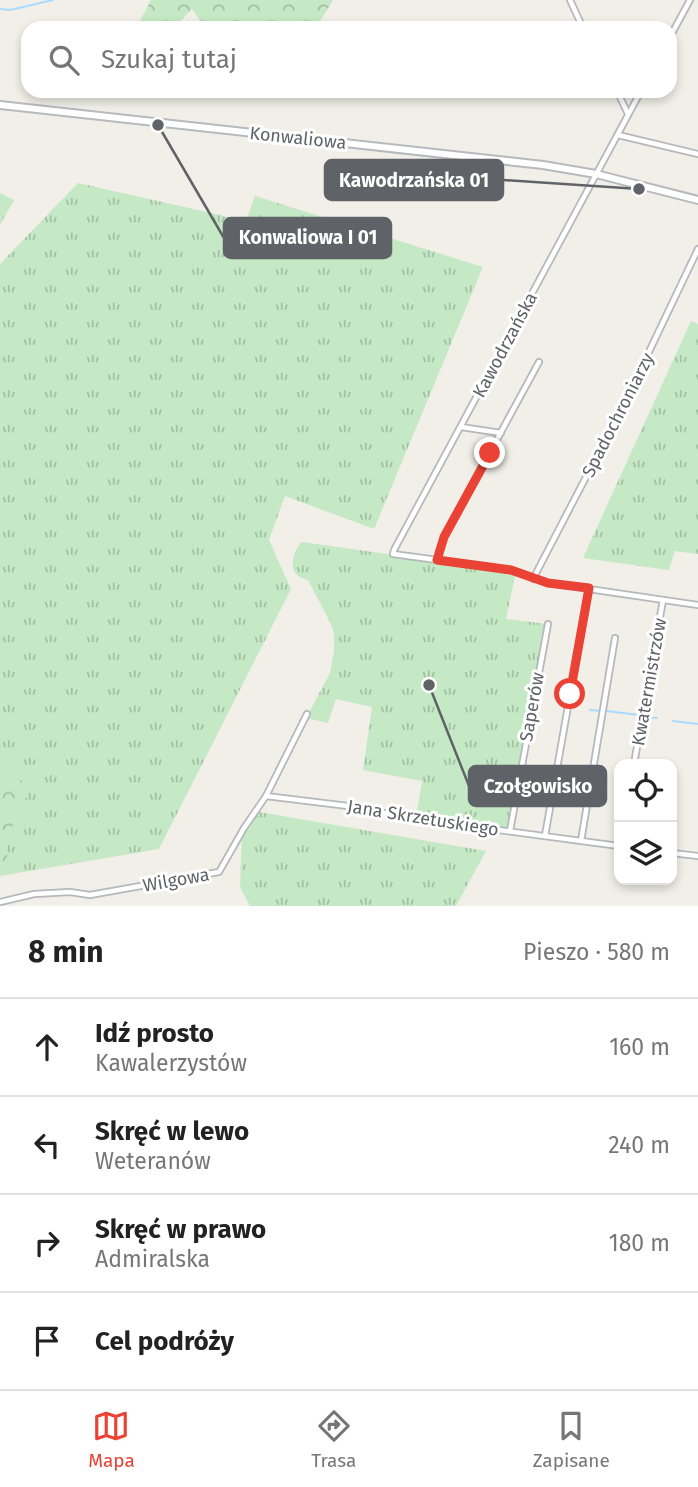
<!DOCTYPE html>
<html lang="pl">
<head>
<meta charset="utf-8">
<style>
  body { margin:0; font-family:"Fira Sans",sans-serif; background:#f6f6f6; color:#222 }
  .controls { position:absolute; right:21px; bottom:21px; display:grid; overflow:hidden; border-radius:14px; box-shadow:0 4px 10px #0003 }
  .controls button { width:63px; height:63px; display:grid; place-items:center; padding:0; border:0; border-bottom:2px solid #e0e0e0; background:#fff; color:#222; font:35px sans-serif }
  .stop { position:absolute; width:21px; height:21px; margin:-16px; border:5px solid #ea4335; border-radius:50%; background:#fff }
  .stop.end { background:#ea4335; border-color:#fff; box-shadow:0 2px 7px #0008 }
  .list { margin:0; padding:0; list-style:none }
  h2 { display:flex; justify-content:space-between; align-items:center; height:91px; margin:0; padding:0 28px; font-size:30px }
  h2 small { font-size:23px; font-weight:400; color:#767676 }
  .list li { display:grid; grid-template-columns:46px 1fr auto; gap:21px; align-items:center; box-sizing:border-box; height:98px; padding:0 28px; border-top:2px solid #e0e0e0 }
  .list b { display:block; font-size:26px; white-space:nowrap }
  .list p { margin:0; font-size:23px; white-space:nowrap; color:#767676 }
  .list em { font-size:23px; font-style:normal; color:#767676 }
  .icon { flex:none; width:38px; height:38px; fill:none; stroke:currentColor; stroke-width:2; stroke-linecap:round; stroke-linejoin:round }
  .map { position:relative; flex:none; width:698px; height:906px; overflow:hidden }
  .search { position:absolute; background:#fff; box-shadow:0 4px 10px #0003; left:21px; right:21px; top:21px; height:77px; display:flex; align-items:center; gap:18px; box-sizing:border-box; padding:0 24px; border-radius:21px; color:#767676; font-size:26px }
  .sheet { height:483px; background:#fff }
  nav { display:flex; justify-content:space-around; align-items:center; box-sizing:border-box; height:98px; border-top:2px solid #e0e0e0; background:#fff; font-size:19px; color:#767676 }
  nav a { display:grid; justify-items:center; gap:4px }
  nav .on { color:#ea4335 }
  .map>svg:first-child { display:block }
  .grass { fill:url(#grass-tufts) }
  .forest { fill:url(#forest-crowns) }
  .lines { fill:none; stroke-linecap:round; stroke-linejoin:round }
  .stream { stroke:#aadaff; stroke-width:2 }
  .street-casing { stroke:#b5b8bc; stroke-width:8 }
  .secondary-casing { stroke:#b6babf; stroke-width:10 }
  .street { stroke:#fff; stroke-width:4.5 }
  .secondary { stroke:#fff; stroke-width:6 }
  .route { stroke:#ea4335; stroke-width:9 }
  .labels { text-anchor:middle; stroke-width:6; stroke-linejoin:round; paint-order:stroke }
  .street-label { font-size:18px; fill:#5f6368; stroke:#fff }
  .leader { fill:none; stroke:#5f6368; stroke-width:2.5 }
  .callout-dot { fill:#5f6368; stroke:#fff; stroke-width:2.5 }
  .callout { fill:#5f6368; stroke:#5f6368; stroke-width:2.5 }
  .callout-label { font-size:19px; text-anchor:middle; font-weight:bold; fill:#fff }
</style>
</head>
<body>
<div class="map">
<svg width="698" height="906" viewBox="0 0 698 906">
  <defs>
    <pattern id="grass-tufts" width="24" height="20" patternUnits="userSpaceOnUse" patternTransform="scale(1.75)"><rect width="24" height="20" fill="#c5e8c5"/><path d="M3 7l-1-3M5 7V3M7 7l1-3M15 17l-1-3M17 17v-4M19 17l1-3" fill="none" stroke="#a3c0a4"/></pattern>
    <pattern id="forest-crowns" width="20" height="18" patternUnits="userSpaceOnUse" patternTransform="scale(1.75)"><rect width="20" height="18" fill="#c5e8c5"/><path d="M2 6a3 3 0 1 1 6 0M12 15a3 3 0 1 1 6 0" fill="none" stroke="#a3c0a4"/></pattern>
  </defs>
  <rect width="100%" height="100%" fill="#f1efe8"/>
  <!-- grass -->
  <g class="grass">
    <path d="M78,183L246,221L255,196L483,267L374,529L285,496L269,540L291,589L159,849L0,876V264Z"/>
    <path d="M0,193L14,200L0,225Z"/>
    <path d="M691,321L698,324V554L675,551L669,570L583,558Z"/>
    <path d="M302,542L516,572L506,619L548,624L510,831L416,819L422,781L363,770L372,707L336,699L328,723L306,718L330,673L334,651V634L331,624L308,580C307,580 298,576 297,575C288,568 295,547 302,542Z"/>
    <path d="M256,811L259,812L486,851L456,906H250L240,887L242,834Z"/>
  </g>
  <!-- forest -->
  <g class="forest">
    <path d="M151,0H333L316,28H205L192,9L174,28H136Z"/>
    <path d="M1,767L31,787L7,838L8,855L0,870Z"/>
  </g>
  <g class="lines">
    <!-- stream -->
    <g class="stream">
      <path d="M0,9L10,10L53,0"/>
      <path d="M590,710L600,711"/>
      <path d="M607,711L639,715"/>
      <path d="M646,717L657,718"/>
      <path d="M673,721L698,724"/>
    </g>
    <!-- street casing -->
    <g class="street-casing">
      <g id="street">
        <path d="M570,0L583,28"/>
        <path d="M670,37L690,0"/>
        <path d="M617,91L628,114"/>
        <path d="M641,91L394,550L393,554L511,570L548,583L698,605"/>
        <path d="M618,135L698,154"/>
        <path d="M461,427L501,433"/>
        <path d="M437,560L444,537L539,362"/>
        <path d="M533,579L625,402L698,249"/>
        <path d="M634,764L663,600"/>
        <path d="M266,796L348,806L409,818L619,846"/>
        <path d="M510,831L548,624"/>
        <path d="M545,836L589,588"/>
        <path d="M581,841L615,638"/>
        <path d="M672,853L698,856"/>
        <path d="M0,902L34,894L70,892L90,895L219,872L244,828L266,796L307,714"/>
      </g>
    </g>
    <!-- secondary casing -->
    <g class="secondary-casing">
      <path id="secondary" d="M0,105L543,165L596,174L698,200"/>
    </g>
    <!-- street -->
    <use href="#street" class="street"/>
    <!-- secondary -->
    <use href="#secondary" class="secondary"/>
  </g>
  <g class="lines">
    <!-- route -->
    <path class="route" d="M490,453L444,537L437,560L511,570L548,583L589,588L570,694"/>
  </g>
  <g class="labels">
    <!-- street labels -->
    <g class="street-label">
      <text transform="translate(298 138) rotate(6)" y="6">Konwaliowa</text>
      <text transform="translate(505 345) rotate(-62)" y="6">Kawodrzańska</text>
      <text transform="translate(618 415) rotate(-63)" y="6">Spadochroniarzy</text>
      <text transform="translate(649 682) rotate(-80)" y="6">Kwatermistrzów</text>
      <text transform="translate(532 707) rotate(-80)" y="6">Saperów</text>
      <text transform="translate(423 818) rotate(9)" y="6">Jana Skrzetuskiego</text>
      <text transform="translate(176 880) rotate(-10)" y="6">Wilgowa</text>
    </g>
  </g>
  <!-- callouts -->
  <path class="leader" d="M639 189L503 180M158 125L224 238M429 685L469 786"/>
  <g class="callout-dot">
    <circle cx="639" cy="189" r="7"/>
    <circle cx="158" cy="125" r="7"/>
    <circle cx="429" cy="685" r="7"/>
  </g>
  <g class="callout">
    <rect x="325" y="160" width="178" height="40" rx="7"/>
    <rect x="224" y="218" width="167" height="40" rx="7"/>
    <rect x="469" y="766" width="137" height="40" rx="7"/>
  </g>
  <g class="callout-label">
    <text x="414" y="187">Kawodrzańska 01</text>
    <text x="308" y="244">Konwaliowa I 01</text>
    <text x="538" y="793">Czołgowisko</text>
  </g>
</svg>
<div class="controls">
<button><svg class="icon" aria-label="locate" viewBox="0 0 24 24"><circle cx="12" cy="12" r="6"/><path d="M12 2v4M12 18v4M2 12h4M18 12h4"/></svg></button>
<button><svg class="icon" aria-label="layers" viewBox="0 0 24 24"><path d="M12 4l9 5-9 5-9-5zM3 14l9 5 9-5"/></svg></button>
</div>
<div class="stop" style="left:570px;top:694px"></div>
<div class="stop end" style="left:490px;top:453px"></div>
<div class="search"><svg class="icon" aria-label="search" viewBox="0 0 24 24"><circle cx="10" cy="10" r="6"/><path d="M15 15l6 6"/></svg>Szukaj tutaj</div>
</div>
<section class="sheet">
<h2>8 min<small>Pieszo · 580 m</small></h2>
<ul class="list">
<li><svg class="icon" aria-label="ahead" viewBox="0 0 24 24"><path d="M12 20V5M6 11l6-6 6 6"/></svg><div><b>Idź prosto</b><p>Kawalerzystów</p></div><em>160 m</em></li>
<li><svg class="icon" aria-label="left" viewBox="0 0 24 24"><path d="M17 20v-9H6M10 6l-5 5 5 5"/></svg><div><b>Skręć w lewo</b><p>Weteranów</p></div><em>240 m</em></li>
<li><svg class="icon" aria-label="right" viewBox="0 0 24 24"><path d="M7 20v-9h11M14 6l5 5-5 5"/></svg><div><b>Skręć w prawo</b><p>Admiralska</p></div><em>180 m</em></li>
<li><svg class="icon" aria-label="arrive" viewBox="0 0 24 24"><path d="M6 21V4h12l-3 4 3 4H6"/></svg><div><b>Cel podróży</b></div></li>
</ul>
</section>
<nav>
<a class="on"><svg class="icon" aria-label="map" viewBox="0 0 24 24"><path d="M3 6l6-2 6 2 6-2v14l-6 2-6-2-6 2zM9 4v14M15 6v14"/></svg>Mapa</a>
<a><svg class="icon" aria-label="directions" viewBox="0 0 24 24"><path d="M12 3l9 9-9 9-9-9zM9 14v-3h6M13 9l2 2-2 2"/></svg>Trasa</a>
<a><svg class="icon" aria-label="saved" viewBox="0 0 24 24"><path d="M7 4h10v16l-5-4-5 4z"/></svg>Zapisane</a>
</nav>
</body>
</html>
